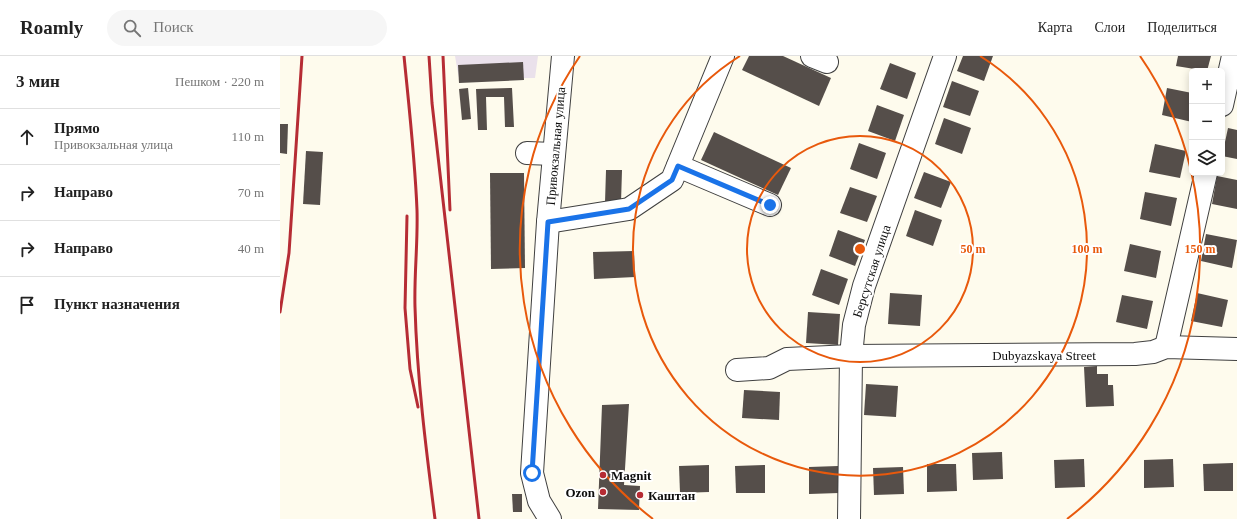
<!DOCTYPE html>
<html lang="ru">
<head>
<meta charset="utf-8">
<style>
  body { margin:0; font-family:"Times New Roman",serif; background:#f6f6f6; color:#222 }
  .controls { position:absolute; right:12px; top:12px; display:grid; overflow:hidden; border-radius:6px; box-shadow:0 2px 10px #0003 }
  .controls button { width:36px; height:36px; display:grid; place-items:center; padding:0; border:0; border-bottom:1px solid #e0e0e0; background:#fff; color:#222; font:20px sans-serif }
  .stop { position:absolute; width:12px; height:12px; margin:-9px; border:3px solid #1a73e8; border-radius:50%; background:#fff }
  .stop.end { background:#1a73e8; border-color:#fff; box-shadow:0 1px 4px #0008 }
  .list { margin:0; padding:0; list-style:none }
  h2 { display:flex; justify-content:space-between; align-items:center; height:52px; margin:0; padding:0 16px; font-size:17px }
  h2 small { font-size:13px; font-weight:400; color:#767676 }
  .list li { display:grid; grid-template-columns:26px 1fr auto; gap:12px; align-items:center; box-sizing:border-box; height:56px; padding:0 16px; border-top:1px solid #e0e0e0 }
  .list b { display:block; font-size:15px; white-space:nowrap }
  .list p { margin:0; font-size:13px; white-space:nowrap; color:#767676 }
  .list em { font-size:13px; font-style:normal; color:#767676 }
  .icon { flex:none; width:22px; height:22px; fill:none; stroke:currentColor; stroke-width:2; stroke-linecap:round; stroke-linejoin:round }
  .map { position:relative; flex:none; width:957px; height:463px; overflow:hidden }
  header { display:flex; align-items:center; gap:24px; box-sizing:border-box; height:56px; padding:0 20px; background:#fff; border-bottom:1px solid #e0e0e0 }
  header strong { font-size:19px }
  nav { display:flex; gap:22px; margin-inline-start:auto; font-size:14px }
  .search { width:280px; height:36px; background:#f6f6f6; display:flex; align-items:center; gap:10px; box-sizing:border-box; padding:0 14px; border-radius:22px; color:#767676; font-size:15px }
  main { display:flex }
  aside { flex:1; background:#fff }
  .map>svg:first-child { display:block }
  .industrial { fill:#eae1eb }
  .building { fill:#554e4a }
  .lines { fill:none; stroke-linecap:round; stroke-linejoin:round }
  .minor-casing { stroke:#404040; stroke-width:24 }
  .minor { stroke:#fff; stroke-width:22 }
  .rail { stroke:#b62c34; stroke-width:3 }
  .route { stroke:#1a73e8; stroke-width:5 }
  .ring { fill:none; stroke:#e8590c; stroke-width:2 }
  .poi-dot { fill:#b62c34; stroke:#fff; stroke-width:1.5 }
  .labels { text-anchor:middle; stroke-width:4; stroke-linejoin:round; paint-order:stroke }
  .street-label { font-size:13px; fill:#0d0d0d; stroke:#fff }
  .poi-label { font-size:13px; font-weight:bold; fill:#0d0d0d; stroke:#fff; text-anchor:start }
  .centre { fill:#e8590c; stroke:#fff; stroke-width:2 }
  .ring-label { font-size:12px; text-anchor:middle; font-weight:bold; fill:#e8590c; stroke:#fff; stroke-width:4; stroke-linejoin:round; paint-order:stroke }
</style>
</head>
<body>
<header>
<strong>Roamly</strong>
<div class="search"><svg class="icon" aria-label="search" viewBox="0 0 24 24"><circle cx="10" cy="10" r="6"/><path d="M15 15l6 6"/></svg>Поиск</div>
<nav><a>Карта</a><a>Слои</a><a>Поделиться</a></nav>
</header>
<main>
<aside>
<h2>3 мин<small>Пешком · 220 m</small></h2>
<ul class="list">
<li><svg class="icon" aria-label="ahead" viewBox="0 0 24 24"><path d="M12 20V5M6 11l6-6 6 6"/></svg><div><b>Прямо</b><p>Привокзальная улица</p></div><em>110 m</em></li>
<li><svg class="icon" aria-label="right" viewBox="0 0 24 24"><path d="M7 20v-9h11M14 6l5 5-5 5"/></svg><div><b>Направо</b></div><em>70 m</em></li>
<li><svg class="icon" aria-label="right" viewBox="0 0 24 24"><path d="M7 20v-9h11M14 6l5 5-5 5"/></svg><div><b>Направо</b></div><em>40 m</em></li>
<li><svg class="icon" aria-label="arrive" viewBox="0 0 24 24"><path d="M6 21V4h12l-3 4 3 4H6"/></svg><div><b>Пункт назначения</b></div></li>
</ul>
</aside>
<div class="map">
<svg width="957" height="463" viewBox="0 0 957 463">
  <rect width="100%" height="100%" fill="#fefbed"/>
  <!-- industrial -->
  <path class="industrial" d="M175,0H258L255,22L179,23Z"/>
  <!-- building -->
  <g class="building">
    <path d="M469,0H503L551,22L539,50L462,14Z"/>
    <path d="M683,0H713L704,25L677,15Z"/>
    <path d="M898,0H931L927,15L896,10Z"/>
    <path d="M243,6L244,24L179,27L178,9Z"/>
    <path d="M610,7L636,17L627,43L600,33Z"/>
    <path d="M672,25L699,35L690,60L663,51Z"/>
    <path d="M188,32L191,63L182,64L179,33Z"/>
    <path d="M232,32L234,71H225L224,41H206L207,74H198L196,33Z"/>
    <path d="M887,32L912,37V66L882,59Z"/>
    <path d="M597,49L624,59L615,85L588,75Z"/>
    <path d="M664,62L691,72L682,98L655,88Z"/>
    <path d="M0,68H8L7,98L0,97Z"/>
    <path d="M948,72L957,74V103L942,100Z"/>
    <path d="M434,76L511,112L498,139L421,104Z"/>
    <path d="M579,87L606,97L597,123L570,113Z"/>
    <path d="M875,88L906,95L900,122L869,116Z"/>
    <path d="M26,95L43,96L40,149L23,148Z"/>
    <path d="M326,114H342L341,147H325Z"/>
    <path d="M644,116L671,126L661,152L634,142Z"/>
    <path d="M210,117H244L245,212L211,213Z"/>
    <path d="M937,120L957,124V153L932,148Z"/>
    <path d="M570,131L597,140L587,166L560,157Z"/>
    <path d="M865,136L897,142L891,170L860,163Z"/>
    <path d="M635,154L662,164L653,190L626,180Z"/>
    <path d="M558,174L585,184L575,210L549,200Z"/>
    <path d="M926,178L957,184L952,212L921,205Z"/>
    <path d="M850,188L881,195L876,222L844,215Z"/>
    <path d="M354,195L355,221L314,223L313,196Z"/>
    <path d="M541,213L568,223L559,249L532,239Z"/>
    <path d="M610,237L642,239L640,270L608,268Z"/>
    <path d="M917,237L948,244L942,271L911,265Z"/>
    <path d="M842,239L873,245L867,273L836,266Z"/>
    <path d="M528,256L560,258L558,289L526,287Z"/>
    <path d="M817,310V318H828V329H833L834,350L806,351L804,311Z"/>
    <path d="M586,328L618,330L616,361L584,359Z"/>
    <path d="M464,334L500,336L499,364L462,362Z"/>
    <path d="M349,348L344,429L360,430L359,454L318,453L322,349Z"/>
    <path d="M722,396L723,423L693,424L692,397Z"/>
    <path d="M804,403L805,431L775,432L774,404Z"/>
    <path d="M893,403L894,431L864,432V404Z"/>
    <path d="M953,407V435H924L923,408Z"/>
    <path d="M647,408H676L677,435L647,436Z"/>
    <path d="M429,409V436L400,437L399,410Z"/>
    <path d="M485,409V437H456L455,410Z"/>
    <path d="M558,410L559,437L529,438V411Z"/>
    <path d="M623,411L624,438L594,439L593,412Z"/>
    <path d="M232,438H242V456H233Z"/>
  </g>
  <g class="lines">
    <!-- minor casing -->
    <g class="minor-casing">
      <g id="minor">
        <path d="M532,0L547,6"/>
        <path d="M942,49L953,0"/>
        <path d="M247,97L274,98"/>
        <path d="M398,110L490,149"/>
        <path d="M268,166L349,153L392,124L443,0"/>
        <path d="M886,291L926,117"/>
        <path d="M457,314L489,312L507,303L571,300L855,298L873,296L886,291L957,293"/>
        <path d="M270,463L259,445L252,417L268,166L283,0"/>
        <path d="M569,463L571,300L574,269L584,230L665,0"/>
      </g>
    </g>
    <!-- minor -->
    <use href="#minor" class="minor"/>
    <!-- rail -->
    <g class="rail">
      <path d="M124,0C129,51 135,103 137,154C138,187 134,219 135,251C137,322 146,393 155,463"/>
      <path d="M149,0L152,47L199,463"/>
      <path d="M163,0L170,154"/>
      <path d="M127,160L125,252L130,313L138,351"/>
      <path d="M0,256L9,197L22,0"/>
    </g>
  </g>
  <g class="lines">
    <!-- route -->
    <path class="route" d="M252,417L268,166L349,153L392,124L398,110L490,149"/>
  </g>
  <!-- distance rings -->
  <g class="ring">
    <circle cx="580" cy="193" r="113"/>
    <path d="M700 0A227 227 0 1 1 460 0"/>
    <path d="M373 463A340 340 0 0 1 300 0M860 0A340 340 0 0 1 787 463"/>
  </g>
  <!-- markers -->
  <g class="poi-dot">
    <circle cx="323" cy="419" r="4"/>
    <circle cx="323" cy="436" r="4"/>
    <circle cx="360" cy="439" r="4"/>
  </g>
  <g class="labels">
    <!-- street labels -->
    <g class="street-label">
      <text transform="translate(275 90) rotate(-85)" y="5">Привокзальная улица</text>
      <text transform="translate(591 215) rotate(-72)" y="5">Берсутская улица</text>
      <text x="764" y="304">Dubyazskaya Street</text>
    </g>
    <!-- poi labels -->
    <g class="poi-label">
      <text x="331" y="424">Magnit</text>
      <text x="315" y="441" text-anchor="end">Ozon</text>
      <text x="368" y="444">Каштан</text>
    </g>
  </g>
  <circle cx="580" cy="193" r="6" class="centre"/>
  <g class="ring-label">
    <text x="693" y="197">50 m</text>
    <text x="807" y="197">100 m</text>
    <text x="920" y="197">150 m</text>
  </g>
</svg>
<div class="controls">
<button>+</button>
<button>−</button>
<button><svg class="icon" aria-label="layers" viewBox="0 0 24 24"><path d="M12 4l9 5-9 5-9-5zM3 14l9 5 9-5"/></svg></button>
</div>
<div class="stop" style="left:252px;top:417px"></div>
<div class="stop end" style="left:490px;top:149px"></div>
</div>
</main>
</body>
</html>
